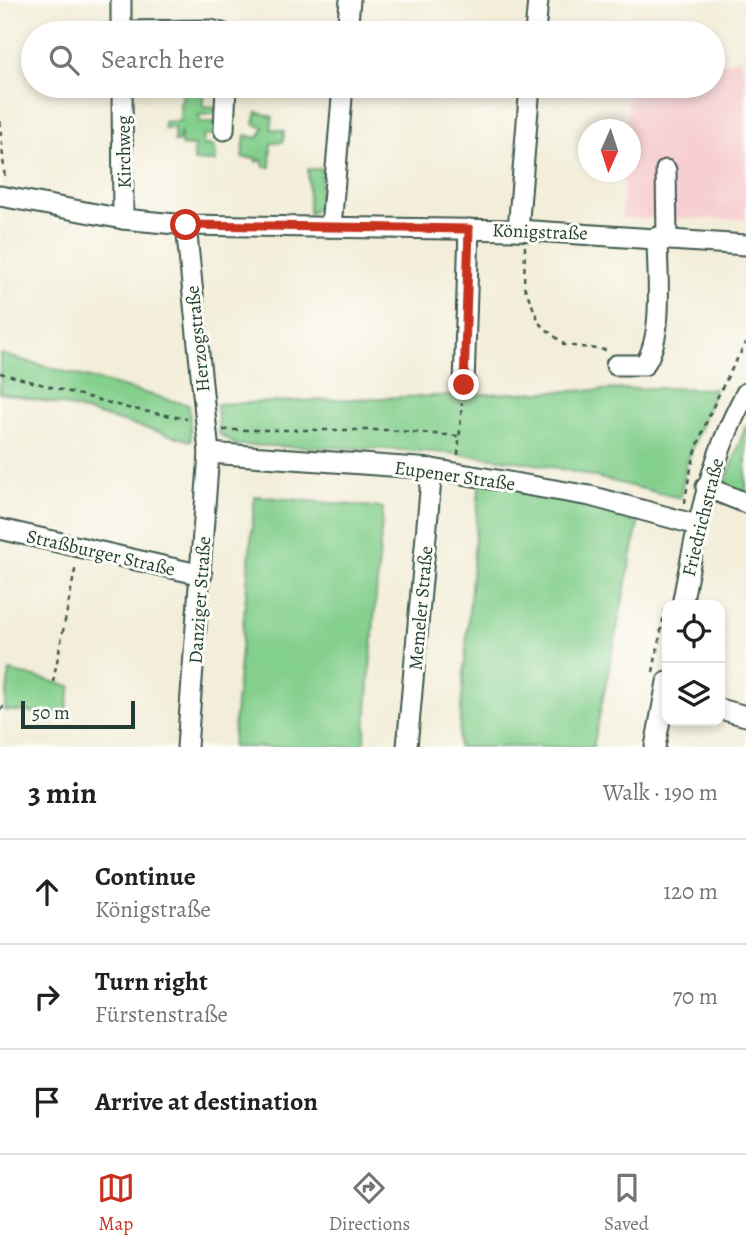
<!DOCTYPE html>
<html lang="en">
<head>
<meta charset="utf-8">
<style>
  body { margin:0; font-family:Alegreya,serif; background:#f6f6f6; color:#202124 }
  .controls { position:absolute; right:21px; bottom:21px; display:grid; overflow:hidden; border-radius:14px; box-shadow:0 4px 10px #0003 }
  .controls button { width:63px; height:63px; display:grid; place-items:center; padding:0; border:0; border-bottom:2px solid #e0e0e0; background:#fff; color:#202124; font:35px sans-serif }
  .compass { position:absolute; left:578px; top:119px; width:63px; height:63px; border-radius:50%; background:#fff; box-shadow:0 4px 10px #0003; rotate:183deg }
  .scale { position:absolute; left:21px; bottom:18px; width:114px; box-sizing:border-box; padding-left:7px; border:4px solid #1f3d34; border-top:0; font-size:19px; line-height:24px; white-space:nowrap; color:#1f3d34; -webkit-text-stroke:5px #fdfcf7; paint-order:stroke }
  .stop { position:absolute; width:21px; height:21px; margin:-16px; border:5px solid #c8321e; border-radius:50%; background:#fff }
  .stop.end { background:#c8321e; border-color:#fff; box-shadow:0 2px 7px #0008 }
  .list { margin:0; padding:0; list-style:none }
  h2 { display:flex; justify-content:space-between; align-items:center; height:91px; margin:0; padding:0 28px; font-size:30px }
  h2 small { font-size:23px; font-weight:400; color:#757577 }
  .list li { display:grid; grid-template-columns:46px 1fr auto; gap:21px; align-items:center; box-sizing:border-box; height:105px; padding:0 28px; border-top:2px solid #e0e0e0 }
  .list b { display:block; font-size:26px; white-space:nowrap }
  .list p { margin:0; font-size:23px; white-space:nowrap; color:#757577 }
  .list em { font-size:23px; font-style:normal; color:#757577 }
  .icon { flex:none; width:38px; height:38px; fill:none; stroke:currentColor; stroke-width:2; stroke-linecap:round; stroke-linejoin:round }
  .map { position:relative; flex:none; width:746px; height:747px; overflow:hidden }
  .search { position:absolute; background:#fff; box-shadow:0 4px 10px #0003; left:21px; right:21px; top:21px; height:77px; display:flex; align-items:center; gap:18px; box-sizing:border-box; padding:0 24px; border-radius:38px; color:#757577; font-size:26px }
  .sheet { height:406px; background:#fff }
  nav { display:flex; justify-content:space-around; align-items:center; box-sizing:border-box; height:98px; border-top:2px solid #e0e0e0; background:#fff; font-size:19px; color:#757577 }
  nav a { display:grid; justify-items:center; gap:4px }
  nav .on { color:#c8321e }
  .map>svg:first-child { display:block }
  .built { fill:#f7cfd2 }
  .green { fill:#83cf8c; stroke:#518660; stroke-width:2 }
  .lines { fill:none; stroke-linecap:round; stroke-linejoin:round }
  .minor-casing { stroke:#3f584d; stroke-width:23 }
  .path { stroke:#3f584d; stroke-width:2.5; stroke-dasharray:5 5; stroke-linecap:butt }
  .minor { stroke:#fff; stroke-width:19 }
  .route { stroke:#c8321e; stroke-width:9 }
  .labels { text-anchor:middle; stroke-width:6; stroke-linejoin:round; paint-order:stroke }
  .street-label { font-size:19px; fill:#1f3d34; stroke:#fdfcf7 }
</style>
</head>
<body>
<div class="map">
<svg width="746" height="747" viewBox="0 0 746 747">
  <rect width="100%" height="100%" fill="#fdfcf7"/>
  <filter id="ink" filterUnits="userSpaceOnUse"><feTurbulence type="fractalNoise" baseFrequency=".0143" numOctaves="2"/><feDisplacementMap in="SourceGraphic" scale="14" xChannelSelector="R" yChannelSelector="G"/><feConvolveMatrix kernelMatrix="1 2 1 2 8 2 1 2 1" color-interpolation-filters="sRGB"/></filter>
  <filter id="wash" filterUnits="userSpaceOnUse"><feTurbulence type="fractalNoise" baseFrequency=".00686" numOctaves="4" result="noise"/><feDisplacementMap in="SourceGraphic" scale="28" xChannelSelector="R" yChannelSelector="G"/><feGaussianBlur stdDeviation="1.57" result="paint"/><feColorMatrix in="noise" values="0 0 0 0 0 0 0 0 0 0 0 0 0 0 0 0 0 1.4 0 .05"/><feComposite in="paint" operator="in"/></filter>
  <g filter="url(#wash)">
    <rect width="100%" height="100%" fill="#f3eed9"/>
    <!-- built -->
    <path class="built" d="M740,58L746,80V219L622,218L624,172H630V130L626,129L628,89L639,86H713V66Z"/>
    <!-- green -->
    <g class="green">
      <path d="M180,86L216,88V94H203V106L216,107L215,114L199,115L200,122H216V135H204L203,145L215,146L216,162L194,161V146L181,145V131L178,142H174V128H164V122L180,121V101L183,100Z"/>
      <path d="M257,112L273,117L271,129L284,131L283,142L271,143L270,167H264L262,160L256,162V158H242L245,135L258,138L264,128L254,124Z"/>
      <path d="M308,169H322L318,207L309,214Z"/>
      <path d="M0,354L189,405L191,441L59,404L0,393Z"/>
      <path d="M654,388L715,389L686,465L680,498C622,485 567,467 508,460C418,447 327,448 236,445L219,434L217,404Z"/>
      <path d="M746,425V495L724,487Z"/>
      <path d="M480,477L641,509L593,747H458Z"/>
      <path d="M255,496L383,508L364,747H232Z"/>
      <path d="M10,671L71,686L65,715L4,710Z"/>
    </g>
  </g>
  <g filter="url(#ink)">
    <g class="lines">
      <!-- minor casing -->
      <g class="minor-casing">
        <g id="minor">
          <path d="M121,0V33"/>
          <path d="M121,31L211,30L222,33"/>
          <path d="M347,33L350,0"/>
          <path d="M535,33L538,0"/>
          <path d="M122,86L123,219"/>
          <path d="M224,130L226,86"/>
          <path d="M666,170L667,238"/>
          <path d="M0,196L123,219L186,225L518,230L746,245"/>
          <path d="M186,225L209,453L187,747"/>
          <path d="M331,227L343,86"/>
          <path d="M518,230L530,86"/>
          <path d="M616,365H644C665,336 657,273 657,237"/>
          <path d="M464,385L469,229"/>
          <path d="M209,453L432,469L590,496L697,525"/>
          <path d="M706,487L746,503"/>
          <path d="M0,529L202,575"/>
          <path d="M682,605C696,531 709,460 746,393"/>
          <path d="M720,709L746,716"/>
          <path d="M407,747L432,469"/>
          <path d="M655,747L667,682"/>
        </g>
      </g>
      <!-- path -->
      <g class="path">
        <path d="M0,121L5,181"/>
        <path d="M525,246L524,286L540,324L565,345L606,350"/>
        <path d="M0,373L128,408L187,419"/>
        <path d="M223,430H387L459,436"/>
        <path d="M458,455L462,403"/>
        <path d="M685,503C691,445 718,393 746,343"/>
        <path d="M653,672L665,610"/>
        <path d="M53,682L76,565"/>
        <path d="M0,710L4,706"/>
      </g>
      <!-- minor -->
      <use href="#minor" class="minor"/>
    </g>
  </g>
  <g class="lines" filter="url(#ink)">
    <!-- route -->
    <path class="route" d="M186,225L469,229L464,385"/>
  </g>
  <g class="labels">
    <!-- street labels -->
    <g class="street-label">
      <text transform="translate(123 152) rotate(-91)" y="7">Kirchweg</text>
      <text transform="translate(540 231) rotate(2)" y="7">Königstraße</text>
      <text transform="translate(197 339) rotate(-96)" y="7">Herzogstraße</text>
      <text transform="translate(455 475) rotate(8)" y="7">Eupener Straße</text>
      <text transform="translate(702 517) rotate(-76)" y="7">Friedrichstraße</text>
      <text transform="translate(101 552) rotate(13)" y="7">Straßburger Straße</text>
      <text transform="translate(199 600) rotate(-86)" y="7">Danziger Straße</text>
      <text transform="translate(420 608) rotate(-85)" y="7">Memeler Straße</text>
    </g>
  </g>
</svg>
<div class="controls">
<button><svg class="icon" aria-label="locate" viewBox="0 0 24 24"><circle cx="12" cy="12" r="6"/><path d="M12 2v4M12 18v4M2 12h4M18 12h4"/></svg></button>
<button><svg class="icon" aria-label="layers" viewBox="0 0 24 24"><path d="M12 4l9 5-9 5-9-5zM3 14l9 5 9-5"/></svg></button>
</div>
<svg class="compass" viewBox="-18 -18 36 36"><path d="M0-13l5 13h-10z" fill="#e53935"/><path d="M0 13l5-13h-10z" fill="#757577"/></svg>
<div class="scale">50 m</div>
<div class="stop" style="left:186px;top:225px"></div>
<div class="stop end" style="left:464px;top:385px"></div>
<div class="search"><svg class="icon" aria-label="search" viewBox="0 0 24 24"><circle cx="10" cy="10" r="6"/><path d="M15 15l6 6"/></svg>Search here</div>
</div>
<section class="sheet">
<h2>3 min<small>Walk · 190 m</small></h2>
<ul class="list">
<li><svg class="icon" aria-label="ahead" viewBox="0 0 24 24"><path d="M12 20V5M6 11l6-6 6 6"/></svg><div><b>Continue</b><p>Königstraße</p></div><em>120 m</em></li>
<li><svg class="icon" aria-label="right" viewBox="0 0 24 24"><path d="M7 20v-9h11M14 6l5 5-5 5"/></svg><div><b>Turn right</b><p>Fürstenstraße</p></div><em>70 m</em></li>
<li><svg class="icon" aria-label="arrive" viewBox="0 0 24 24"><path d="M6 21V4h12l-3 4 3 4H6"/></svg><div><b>Arrive at destination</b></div></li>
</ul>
</section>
<nav>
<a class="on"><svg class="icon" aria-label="map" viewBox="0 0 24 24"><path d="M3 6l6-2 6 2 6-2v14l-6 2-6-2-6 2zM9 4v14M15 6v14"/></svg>Map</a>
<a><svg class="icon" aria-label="directions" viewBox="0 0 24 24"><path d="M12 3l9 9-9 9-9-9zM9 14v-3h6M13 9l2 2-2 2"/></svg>Directions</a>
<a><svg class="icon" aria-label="saved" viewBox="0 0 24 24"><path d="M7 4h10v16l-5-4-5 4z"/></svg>Saved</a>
</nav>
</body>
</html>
